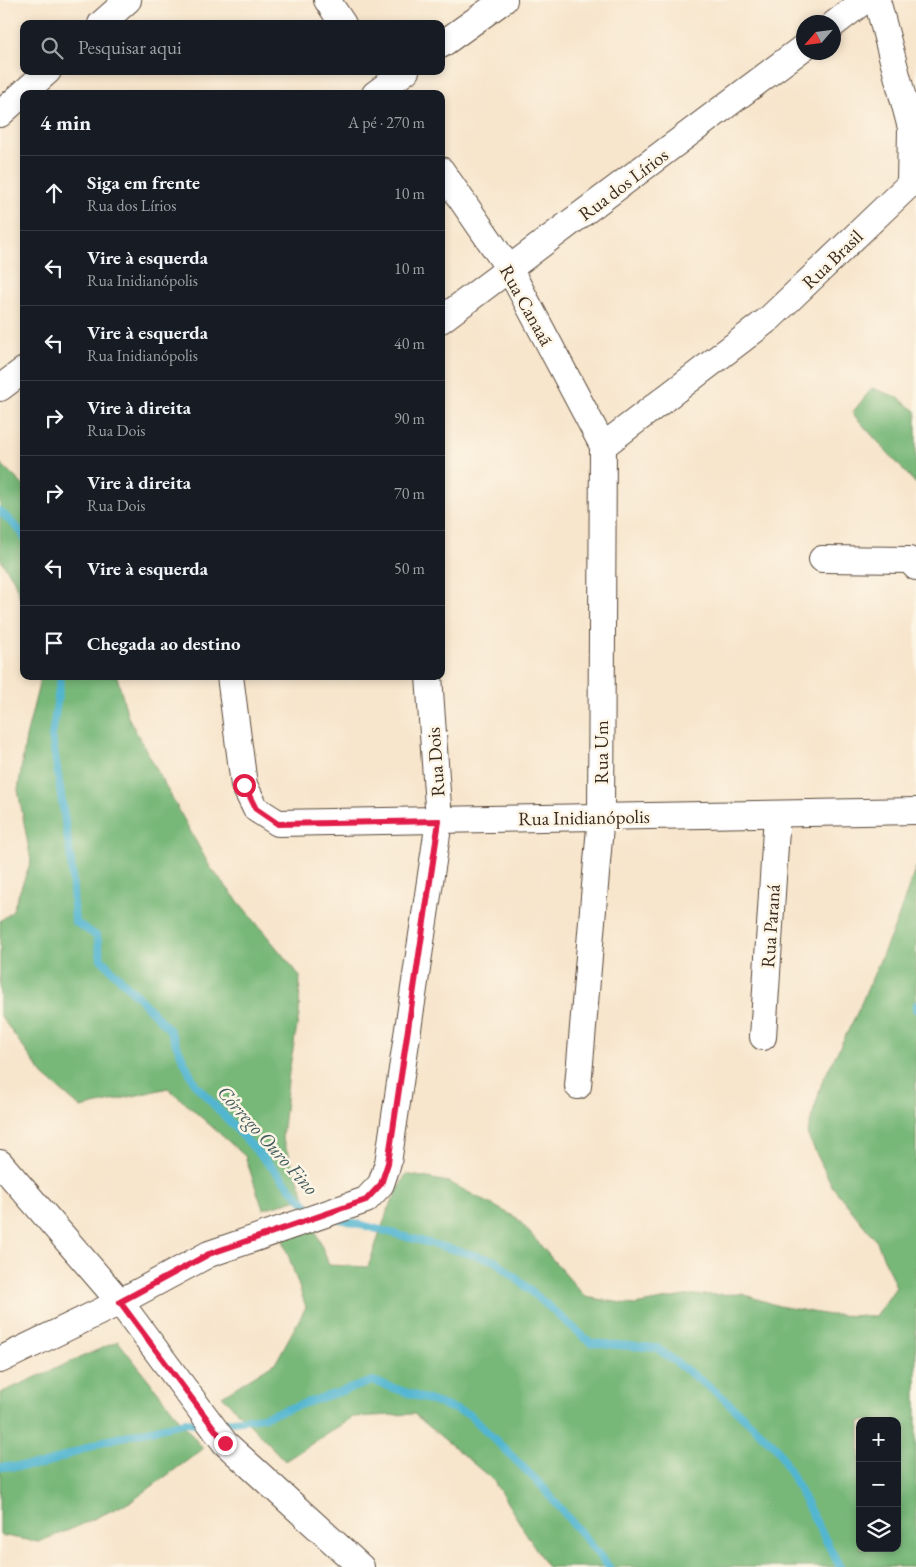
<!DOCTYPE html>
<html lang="pt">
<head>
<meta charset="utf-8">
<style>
  body { margin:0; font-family:"EB Garamond",serif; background:#20242c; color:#f1f3f6 }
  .controls { position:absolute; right:15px; bottom:15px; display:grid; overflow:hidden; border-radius:10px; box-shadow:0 2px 8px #0003 }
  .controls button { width:45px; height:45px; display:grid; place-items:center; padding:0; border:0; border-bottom:1px solid #363941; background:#171b24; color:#f1f3f6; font:25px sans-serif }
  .compass { position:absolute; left:796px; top:15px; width:45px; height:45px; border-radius:50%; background:#171b24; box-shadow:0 2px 8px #0003; rotate:242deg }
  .stop { position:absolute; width:15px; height:15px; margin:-11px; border:4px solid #e11d48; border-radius:50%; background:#fff }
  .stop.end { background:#e11d48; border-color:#fff; box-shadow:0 1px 5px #0008 }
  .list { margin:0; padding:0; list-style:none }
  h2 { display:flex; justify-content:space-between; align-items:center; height:65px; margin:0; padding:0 20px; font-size:21px }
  h2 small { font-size:16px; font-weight:400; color:#9ea1a6 }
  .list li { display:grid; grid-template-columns:32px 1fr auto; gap:15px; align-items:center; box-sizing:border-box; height:75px; padding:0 20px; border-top:1px solid #363941 }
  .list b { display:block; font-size:19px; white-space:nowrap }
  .list p { margin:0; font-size:16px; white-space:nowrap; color:#9ea1a6 }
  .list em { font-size:16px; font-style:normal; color:#9ea1a6 }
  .icon { flex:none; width:28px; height:28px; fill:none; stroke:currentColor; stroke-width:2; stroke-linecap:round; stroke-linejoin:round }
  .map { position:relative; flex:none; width:916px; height:1567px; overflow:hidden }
  .search { position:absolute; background:#171b24; box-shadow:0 2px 8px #0003; left:20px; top:20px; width:425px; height:55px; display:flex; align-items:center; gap:12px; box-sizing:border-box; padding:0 18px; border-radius:10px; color:#9ea1a6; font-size:19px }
  .panel { position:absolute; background:#171b24; box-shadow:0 2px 8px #0003; left:20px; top:90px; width:425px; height:590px; border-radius:10px }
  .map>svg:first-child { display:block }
  .forest { fill:#77b778; stroke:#59704b; fill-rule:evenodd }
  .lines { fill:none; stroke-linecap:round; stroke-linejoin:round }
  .stream { stroke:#53b6d1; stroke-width:8 }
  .minor-casing { stroke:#574638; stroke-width:28 }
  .minor { stroke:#fff; stroke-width:26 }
  .route { stroke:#e11d48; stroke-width:6 }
  .labels { text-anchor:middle; stroke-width:5; stroke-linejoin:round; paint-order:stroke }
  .street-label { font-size:19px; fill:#3b2a1e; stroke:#fcf5e5 }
  .water-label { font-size:20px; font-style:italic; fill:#435b5d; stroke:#fcf5e5 }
</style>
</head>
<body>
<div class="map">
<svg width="916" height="1567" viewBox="0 0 916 1567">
  <rect width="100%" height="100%" fill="#fcf5e5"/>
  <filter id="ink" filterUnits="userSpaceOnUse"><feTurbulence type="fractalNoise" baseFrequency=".02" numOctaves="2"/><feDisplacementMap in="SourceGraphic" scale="10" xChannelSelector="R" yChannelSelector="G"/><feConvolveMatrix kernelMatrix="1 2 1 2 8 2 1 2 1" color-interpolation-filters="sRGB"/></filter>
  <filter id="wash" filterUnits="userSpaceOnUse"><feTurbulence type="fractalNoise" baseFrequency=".0096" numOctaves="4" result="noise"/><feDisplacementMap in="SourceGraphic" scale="20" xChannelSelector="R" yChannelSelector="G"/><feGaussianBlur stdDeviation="1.12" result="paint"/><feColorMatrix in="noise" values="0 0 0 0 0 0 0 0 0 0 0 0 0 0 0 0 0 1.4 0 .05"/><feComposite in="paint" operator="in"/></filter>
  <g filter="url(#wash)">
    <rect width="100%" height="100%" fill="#f7e5cc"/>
    <!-- forest -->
    <g class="forest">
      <path d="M872,388L897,397L916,411V484L852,413Z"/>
      <path d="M0,463L24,486V609L14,580L0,559Z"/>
      <path d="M41,676H117L128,717L210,867L300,976L299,1015L289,1072L282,1138L305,1197L263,1209L245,1156L168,1088L81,1108L43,1075L0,1015V921L12,912L31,861L18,790L26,737Z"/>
      <path d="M916,867V1567H547L493,1480L414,1414L353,1417L285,1461L222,1396L276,1362L306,1307L283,1240L315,1229L329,1265L368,1267L387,1212L406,1174L449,1182L517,1218L585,1297L634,1305L690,1295L742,1294L779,1306L829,1315L876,1316L896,1287L877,1242L832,1186L807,1134L822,1082L856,1015L895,926ZM860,1421H897V1548H860Z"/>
      <path d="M118,1341L203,1449L132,1501L74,1528L38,1542L0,1535V1393Z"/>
    </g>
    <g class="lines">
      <!-- stream -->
      <g class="stream">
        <path d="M0,511L22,533L24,538"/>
        <path d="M61,676L52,736L71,860L75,922L97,936L101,959L169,1029L195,1084L313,1212"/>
        <path d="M916,1005V1009"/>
        <path d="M336,1218L496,1261L591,1343L657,1348L720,1395L777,1448L840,1567"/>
        <path d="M218,1423L263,1417L373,1381L469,1414L541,1485L609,1567"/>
        <path d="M0,1467L42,1465L104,1441L186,1422L204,1424"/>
      </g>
    </g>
  </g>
  <g filter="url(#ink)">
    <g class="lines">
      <!-- minor casing -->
      <g class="minor-casing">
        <g id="minor">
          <path d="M327,0L343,24"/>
          <path d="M101,24L128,0"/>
          <path d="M834,24L865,0"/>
          <path d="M441,45L504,0"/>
          <path d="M375,94L406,71"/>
          <path d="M0,114L48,71"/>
          <path d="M441,170L510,270L603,446L601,815L578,1086"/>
          <path d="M441,320L804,47"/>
          <path d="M0,388L24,370"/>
          <path d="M603,446L770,318L910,184L911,128L877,0"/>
          <path d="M822,559L909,560L916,567"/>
          <path d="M230,676L244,785L256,809L278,823L916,811"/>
          <path d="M763,1037L777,814"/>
          <path d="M0,1163L120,1302L225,1443L361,1567"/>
          <path d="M0,1360L120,1302L209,1254L366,1200L381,1184L388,1163L439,821L429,676"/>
        </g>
      </g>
      <!-- minor -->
      <use href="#minor" class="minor"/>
    </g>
  </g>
  <g class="lines" filter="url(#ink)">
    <!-- route -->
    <path class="route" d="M225,1443L120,1302L209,1254L366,1200L381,1184L388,1163L439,821L278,824L256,809L244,785"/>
  </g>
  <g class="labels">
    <!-- street labels -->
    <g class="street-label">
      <text transform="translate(623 184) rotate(-37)" y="7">Rua dos Lírios</text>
      <text transform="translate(832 259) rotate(-44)" y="7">Rua Brasil</text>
      <text transform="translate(527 305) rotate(61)" y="7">Rua Canaaã</text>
      <text transform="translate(601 752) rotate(-90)" y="7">Rua Um</text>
      <text transform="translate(435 762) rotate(-94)" y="7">Rua Dois</text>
      <text transform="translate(584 817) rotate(-1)" y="7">Rua Inidianópolis</text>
      <text transform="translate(770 926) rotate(-86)" y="7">Rua Paraná</text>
    </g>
    <!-- water labels -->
    <g class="water-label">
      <text transform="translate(268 1140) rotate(48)" y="7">Córrego Ouro Fino</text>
    </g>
  </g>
</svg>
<div class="controls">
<button>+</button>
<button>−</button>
<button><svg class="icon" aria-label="layers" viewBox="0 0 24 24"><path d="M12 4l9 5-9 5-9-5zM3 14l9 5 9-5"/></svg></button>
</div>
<svg class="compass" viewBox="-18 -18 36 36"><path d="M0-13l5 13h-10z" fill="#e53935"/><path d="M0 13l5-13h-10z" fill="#9ea1a6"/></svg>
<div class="stop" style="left:244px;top:785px"></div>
<div class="stop end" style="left:225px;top:1443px"></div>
<div class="search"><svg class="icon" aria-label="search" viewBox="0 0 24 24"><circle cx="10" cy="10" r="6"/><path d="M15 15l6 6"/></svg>Pesquisar aqui</div>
<section class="panel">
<h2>4 min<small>A pé · 270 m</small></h2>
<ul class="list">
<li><svg class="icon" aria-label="ahead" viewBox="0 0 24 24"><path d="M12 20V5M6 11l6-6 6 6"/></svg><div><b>Siga em frente</b><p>Rua dos Lírios</p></div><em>10 m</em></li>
<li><svg class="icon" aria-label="left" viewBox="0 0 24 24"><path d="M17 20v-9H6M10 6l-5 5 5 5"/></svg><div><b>Vire à esquerda</b><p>Rua Inidianópolis</p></div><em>10 m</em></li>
<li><svg class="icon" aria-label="left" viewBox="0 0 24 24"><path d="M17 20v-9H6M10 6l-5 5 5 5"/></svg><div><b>Vire à esquerda</b><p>Rua Inidianópolis</p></div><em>40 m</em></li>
<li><svg class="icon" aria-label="right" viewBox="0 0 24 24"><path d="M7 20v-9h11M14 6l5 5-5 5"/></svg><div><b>Vire à direita</b><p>Rua Dois</p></div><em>90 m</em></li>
<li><svg class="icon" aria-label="right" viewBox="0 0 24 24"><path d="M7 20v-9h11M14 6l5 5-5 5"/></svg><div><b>Vire à direita</b><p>Rua Dois</p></div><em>70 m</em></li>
<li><svg class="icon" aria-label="left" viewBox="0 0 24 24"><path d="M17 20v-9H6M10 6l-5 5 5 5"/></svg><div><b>Vire à esquerda</b></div><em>50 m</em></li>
<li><svg class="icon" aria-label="arrive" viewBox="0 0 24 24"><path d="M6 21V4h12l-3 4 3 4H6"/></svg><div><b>Chegada ao destino</b></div></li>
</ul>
</section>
</div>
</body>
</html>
